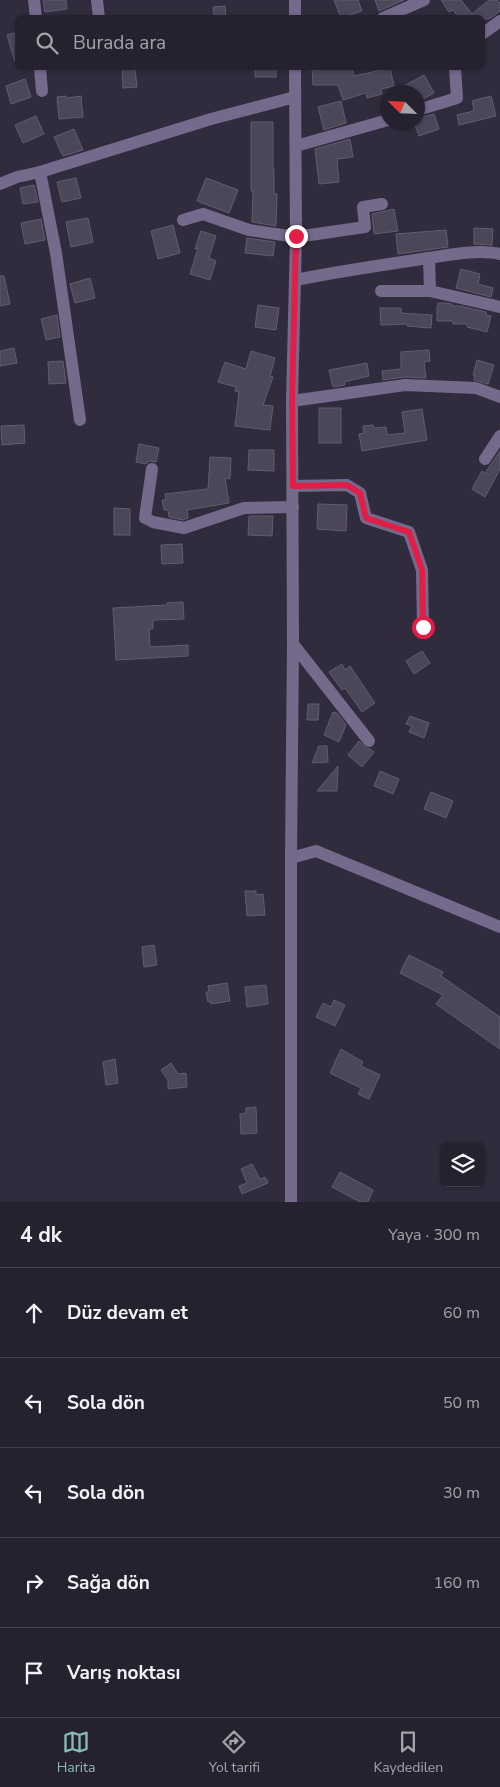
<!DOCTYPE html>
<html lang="tr">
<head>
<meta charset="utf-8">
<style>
  body { margin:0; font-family:"Nunito Sans",sans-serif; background:#2d2936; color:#f1f3f6 }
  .controls { position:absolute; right:15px; bottom:15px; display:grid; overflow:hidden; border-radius:8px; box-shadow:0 1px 4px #0004 }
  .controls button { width:45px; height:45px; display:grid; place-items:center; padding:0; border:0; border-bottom:1px solid #423e4a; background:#25212e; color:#f1f3f6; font:25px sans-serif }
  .compass { position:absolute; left:380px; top:85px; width:45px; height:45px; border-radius:50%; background:#25212e; box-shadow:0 1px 4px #0004; rotate:294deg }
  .stop { position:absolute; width:15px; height:15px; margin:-11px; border:4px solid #e11d48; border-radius:50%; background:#fff }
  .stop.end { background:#e11d48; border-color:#fff; box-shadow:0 1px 5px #0008 }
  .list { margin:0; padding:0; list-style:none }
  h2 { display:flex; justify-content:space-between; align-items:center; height:65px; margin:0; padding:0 20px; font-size:21px }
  h2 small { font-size:16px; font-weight:400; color:#a3a3aa }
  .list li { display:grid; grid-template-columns:32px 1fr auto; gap:15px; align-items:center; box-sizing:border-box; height:90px; padding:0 20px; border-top:1px solid #423e4a }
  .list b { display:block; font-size:19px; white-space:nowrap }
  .list em { font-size:16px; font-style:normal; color:#a3a3aa }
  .icon { flex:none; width:28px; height:28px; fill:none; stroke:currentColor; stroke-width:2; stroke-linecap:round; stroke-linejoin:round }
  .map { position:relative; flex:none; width:500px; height:1202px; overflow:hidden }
  .search { position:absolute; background:#25212e; box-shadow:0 1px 4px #0004; left:15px; right:15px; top:15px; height:55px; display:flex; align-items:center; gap:12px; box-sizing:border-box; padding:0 18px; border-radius:8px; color:#a3a3aa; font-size:19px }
  .sheet { height:515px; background:#25212e }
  nav { display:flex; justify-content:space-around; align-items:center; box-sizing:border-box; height:70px; border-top:1px solid #423e4a; background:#25212e; font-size:14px; color:#a3a3aa }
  nav a { display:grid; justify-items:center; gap:2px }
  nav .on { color:#8bbbb9 }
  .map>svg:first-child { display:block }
  .building { fill:#4b4658; stroke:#615c6f }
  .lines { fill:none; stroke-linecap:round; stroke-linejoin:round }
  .minor { stroke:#746a8c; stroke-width:12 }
  .tertiary { stroke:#746a8c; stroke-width:12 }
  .route { stroke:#e11d48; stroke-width:6 }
</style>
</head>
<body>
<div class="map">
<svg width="500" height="1202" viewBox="0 0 500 1202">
  <rect width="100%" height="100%" fill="#312c3d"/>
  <!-- building -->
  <g class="building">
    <path d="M43,0H66L67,9L45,12Z"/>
    <path d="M334,0H358L362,11L341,18Z"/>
    <path d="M375,0H404L379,11Z"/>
    <path d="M441,0H461L472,14L489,0H497L500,3V11L489,19L459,18L453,10L449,12Z"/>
    <path d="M225,6L226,18H214L213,7Z"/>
    <path d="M18,32V61L15,62L7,35Z"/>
    <path d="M135,68L137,87L123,88L122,69Z"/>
    <rect x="255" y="68" width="21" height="9"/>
    <path d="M312,68H352L354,76L390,68L394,86L381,89L382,94L367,98L366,93L343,100L338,85H313Z"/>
    <path d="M424,75L434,93L418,102V92H407L404,86Z"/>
    <path d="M25,79L31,97L11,104L6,86Z"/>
    <path d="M66,96L67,98L81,96L83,117L59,119L57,97Z"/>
    <path d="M491,96L496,116L459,125L457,115L474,111L472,101Z"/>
    <path d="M341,101L346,123L324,130L318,107Z"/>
    <path d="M434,114L439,129L419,136L414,122H418V118Z"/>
    <path d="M36,116L44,134L23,143L15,125Z"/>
    <path d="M251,122H273V169H274V194H277L276,226L252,222L253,191H251Z"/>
    <path d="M74,129L83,150L63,156L54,137Z"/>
    <path d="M350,139L353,157L337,159L339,182L319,184L315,149Z"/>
    <path d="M76,178L81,198L62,202L57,182Z"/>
    <path d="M206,178L238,190L229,213L197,201Z"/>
    <path d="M34,185L38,202L23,204L20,188Z"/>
    <path d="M394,209L398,231L374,234L372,214Z"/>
    <path d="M88,218L93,242L71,247L66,222Z"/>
    <path d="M41,219L45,240L25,244L21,223Z"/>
    <path d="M173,225L180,253L158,259L151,231Z"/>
    <path d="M474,228L493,229L492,245L474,244Z"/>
    <path d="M446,230L448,247L398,254L396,234Z"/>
    <path d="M201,231L216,236L209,258L216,261L210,280L190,274L198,248L195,249Z"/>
    <path d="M247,238L275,242L273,256L245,253Z"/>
    <path d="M461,269L480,274L478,284L493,288L491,297L456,288Z"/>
    <path d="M0,276H4L10,304L0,306Z"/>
    <path d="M90,278L95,298L75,303L70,284Z"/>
    <path d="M438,303H445L452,304V306H460L486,312V315L491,316L487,332L467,327V324H453V321H437V306H438Z"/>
    <path d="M258,305L279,308L276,330L255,327Z"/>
    <path d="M380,308H401V313L432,315L431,328L407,326V324L381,325Z"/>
    <path d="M57,315L60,337L46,340L41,319Z"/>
    <path d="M14,348L17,363L0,366V351Z"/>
    <path d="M429,350L430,361L424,362L426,378L404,377L383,380L382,371L401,369V352Z"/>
    <path d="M251,351L275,358L270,376L273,377L263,405L273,406L270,430L235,426L239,392L235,391L236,387L218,382L225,362L246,369Z"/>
    <path d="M477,360L494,365L488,384L474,380L475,375H473Z"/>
    <path d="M63,361L66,383L49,384L48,362Z"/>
    <path d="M367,363L369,376L344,382L345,385L333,387L329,370Z"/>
    <rect x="319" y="408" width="22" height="35"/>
    <path d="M422,409L427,440L362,451L359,434L364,433L363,426L373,425L374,428L386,427L387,435L405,433L402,412Z"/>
    <path d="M24,425L25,443L2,445L1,426Z"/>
    <path d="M139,444L159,448L156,462L149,461L146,464L136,462Z"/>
    <path d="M249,450H274V471L248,470Z"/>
    <path d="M500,451V469L485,497L472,489L482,471L485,473Z"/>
    <path d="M210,457L231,458L230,479L225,478L229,503L187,510L188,518L183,520L169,517L168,510H164L162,500H166L165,494L208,489Z"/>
    <path d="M318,504L347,505L346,531L317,529Z"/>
    <path d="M114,508L130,509V535H114Z"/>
    <path d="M249,516H273L272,536L248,535Z"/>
    <path d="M182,544L183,563L162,564L161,545Z"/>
    <path d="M183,602L184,619L153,620V629H149L150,647L188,645V656L116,660L113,608L167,605V603Z"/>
    <path d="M422,651L430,663L414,674L406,661Z"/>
    <path d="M342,664L345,670L350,666L375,703L362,712L345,688L342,690L329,672Z"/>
    <path d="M308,704H319L318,720H307Z"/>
    <path d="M333,712L337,713L346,725L339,742L324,735Z"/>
    <path d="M410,716L429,723L424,738L409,732L412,726L406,724Z"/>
    <path d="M359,741L366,748L370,749L374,752L362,767L348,755Z"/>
    <path d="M319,746H327L328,762L312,763Z"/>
    <path d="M338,766L337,791H317Z"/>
    <path d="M380,771L399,779L393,794L374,786Z"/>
    <path d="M431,792L453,801L446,818L424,809Z"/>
    <path d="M245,891H256V895L263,894L265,915L247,916Z"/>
    <path d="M154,945L157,965L144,967L142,947Z"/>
    <path d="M409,955L443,972L441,976L500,1017V1049L436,1004L443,995L400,973Z"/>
    <path d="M227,983L230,1001L211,1004L210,1001L208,1002L206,992H209L208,986Z"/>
    <path d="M266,985L268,1004L247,1007L245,987Z"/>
    <path d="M334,1000L345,1005L335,1026L316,1017L323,1003L331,1007Z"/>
    <path d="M341,1049L363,1062L361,1066L380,1075L369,1099L358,1094L361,1088L330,1073Z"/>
    <path d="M115,1059L118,1083L106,1085L103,1062Z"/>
    <path d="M171,1063L178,1074L186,1073L187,1087L168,1089V1080L161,1070Z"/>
    <path d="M256,1107L257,1133L241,1134L240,1114L246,1113V1108Z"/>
    <path d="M252,1164L260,1179L265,1177L268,1183L242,1194L239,1186L247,1183L241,1169Z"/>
    <path d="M340,1172L373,1190L368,1202H360L332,1187Z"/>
  </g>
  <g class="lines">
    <!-- minor -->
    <g class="minor">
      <path d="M34,0L36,18"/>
      <path d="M97,0L99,18"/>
      <path d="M383,18L424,0"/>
      <path d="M482,34L500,21"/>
      <path d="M40,68L42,91"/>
      <path d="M418,110L457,98L455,68"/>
      <path d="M296,146L388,120"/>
      <path d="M40,172L56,253L80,420"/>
      <path d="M0,184L17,177L40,172L211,119L295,97"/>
      <path d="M183,220L203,214L249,230L296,237L365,227L363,207L382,204"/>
      <path d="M429,258L430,291L500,307"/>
      <path d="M295,280C340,271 383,265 428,258C449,255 479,249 500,254"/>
      <path d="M381,291H430"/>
      <path d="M292,401L405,385L476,388L500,397"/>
      <path d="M485,459L500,436"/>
      <path d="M152,469L145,518L153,522L184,528L244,508L293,507"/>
      <path d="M293,486L347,485L360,493L366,518L409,532L422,570L423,627"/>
      <path d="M293,644L369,741"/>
      <path d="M291,858L316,851L500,927"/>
    </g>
    <!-- tertiary -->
    <g class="tertiary">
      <path d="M295,18V0"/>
      <path d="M291,1202V858L293,644L292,401L296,237L295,68"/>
    </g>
  </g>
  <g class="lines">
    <!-- route -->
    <path class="route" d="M296,236L292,401L293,486L347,485L360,493L366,518L409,532L422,570L423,627"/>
  </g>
</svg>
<div class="controls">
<button><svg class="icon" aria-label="layers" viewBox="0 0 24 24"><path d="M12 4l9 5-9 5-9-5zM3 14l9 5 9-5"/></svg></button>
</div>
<svg class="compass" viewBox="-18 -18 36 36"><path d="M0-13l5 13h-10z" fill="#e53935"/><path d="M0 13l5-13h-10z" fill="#a3a3aa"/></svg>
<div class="stop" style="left:423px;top:627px"></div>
<div class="stop end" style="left:296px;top:236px"></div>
<div class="search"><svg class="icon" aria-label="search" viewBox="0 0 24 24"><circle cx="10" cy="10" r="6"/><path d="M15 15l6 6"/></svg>Burada ara</div>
</div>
<section class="sheet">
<h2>4 dk<small>Yaya · 300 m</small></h2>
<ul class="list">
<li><svg class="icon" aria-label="ahead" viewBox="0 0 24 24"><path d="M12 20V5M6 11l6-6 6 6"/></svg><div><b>Düz devam et</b></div><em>60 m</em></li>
<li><svg class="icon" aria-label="left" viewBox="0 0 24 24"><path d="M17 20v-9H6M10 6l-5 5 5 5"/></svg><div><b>Sola dön</b></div><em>50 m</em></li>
<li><svg class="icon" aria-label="left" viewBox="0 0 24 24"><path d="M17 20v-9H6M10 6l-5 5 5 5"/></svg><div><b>Sola dön</b></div><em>30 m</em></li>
<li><svg class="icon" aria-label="right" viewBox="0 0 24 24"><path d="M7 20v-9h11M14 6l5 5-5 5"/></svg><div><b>Sağa dön</b></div><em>160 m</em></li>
<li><svg class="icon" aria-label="arrive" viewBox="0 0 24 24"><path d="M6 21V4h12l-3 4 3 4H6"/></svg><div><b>Varış noktası</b></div></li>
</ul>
</section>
<nav>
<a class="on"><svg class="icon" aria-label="map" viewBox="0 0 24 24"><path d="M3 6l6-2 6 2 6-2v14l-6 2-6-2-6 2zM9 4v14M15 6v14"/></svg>Harita</a>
<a><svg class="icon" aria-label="directions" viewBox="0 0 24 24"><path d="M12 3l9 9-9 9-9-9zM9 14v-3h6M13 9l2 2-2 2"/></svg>Yol tarifi</a>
<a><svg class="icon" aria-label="saved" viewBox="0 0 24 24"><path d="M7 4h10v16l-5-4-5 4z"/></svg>Kaydedilen</a>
</nav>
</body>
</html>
